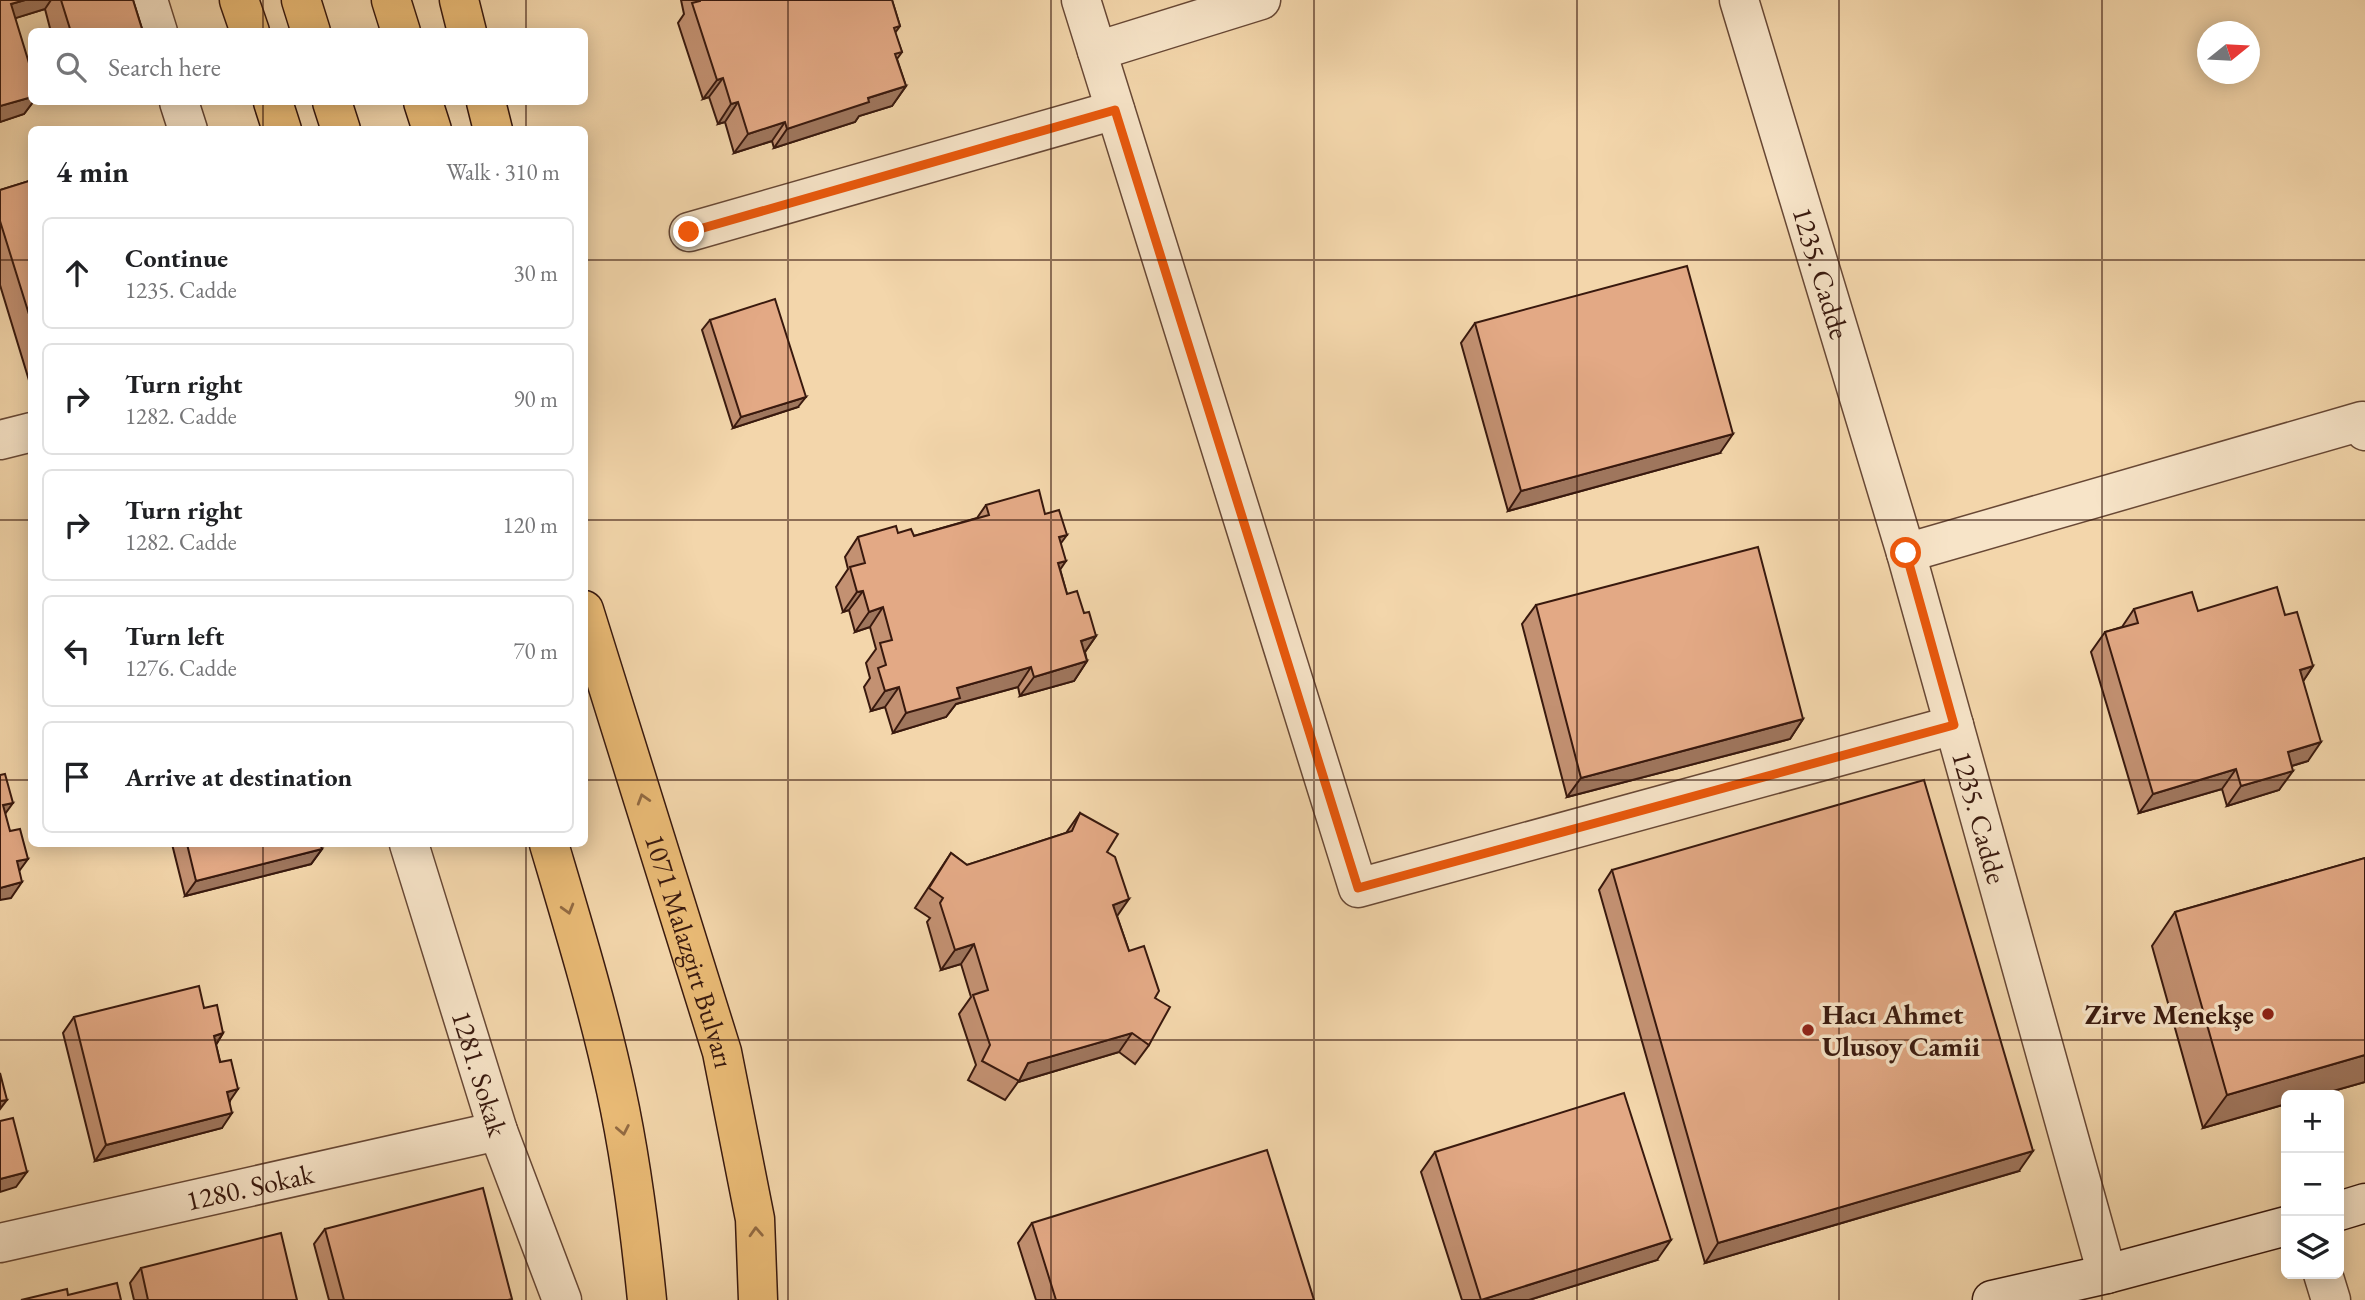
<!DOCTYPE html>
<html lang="en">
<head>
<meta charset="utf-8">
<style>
  body { margin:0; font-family:"EB Garamond",serif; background:#f6f6f6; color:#202124 }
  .controls { position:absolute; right:21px; bottom:21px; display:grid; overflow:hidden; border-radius:10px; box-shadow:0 4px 18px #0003 }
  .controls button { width:63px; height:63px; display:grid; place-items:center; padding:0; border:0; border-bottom:2px solid #e0e0e0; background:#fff; color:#202124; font:35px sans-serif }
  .compass { position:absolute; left:2197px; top:21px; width:63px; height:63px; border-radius:50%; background:#fff; box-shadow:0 4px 18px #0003; rotate:72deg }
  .stop { position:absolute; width:21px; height:21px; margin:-16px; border:5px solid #ea580c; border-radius:50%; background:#fff }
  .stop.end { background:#ea580c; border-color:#fff; box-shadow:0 2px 7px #0008 }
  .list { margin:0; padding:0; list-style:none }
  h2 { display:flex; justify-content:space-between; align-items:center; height:91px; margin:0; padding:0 28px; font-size:30px }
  h2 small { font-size:23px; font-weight:400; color:#757577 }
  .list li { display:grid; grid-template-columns:46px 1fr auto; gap:21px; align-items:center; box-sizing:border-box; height:112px; margin:0 14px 14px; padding:0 14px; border:2px solid #e0e0e0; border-radius:10px }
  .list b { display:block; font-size:26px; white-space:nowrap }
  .list p { margin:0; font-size:23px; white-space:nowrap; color:#757577 }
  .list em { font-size:23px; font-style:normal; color:#757577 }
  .icon { flex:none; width:38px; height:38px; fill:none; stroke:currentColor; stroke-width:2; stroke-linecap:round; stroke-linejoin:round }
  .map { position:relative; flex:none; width:2365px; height:1300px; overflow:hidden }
  .search { position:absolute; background:#fff; box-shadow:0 4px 18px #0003; left:28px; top:28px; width:560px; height:77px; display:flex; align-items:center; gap:18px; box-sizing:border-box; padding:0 24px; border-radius:10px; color:#757577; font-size:26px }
  .panel { position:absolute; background:#fff; box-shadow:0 4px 18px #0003; left:28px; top:126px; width:560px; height:721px; border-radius:10px }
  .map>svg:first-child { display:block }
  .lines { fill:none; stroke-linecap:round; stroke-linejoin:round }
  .street-casing { stroke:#684835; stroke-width:41 }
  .secondary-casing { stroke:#39190e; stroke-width:41 }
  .primary-casing { stroke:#39190e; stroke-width:41 }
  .street { stroke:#f7e4c8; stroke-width:38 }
  .secondary { stroke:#f7e4c8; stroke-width:38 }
  .primary { stroke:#eabb76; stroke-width:38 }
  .wall { fill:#c39172; stroke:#39190e; stroke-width:2 }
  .shaded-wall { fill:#9f765d; stroke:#39190e; stroke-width:2 }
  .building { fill:#e3a985; stroke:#39190e; stroke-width:2 }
  .oneway { stroke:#926a42 }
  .route { stroke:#ea580c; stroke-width:9 }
  .grid { fill:none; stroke:#39190e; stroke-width:2; stroke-opacity:0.55 }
  .poi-dot { fill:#8f2418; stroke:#f7e4c8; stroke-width:2.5 }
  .labels { text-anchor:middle; stroke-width:7; stroke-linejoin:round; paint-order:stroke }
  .street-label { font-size:28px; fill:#39190e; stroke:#f7e4c8 }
  .poi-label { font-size:28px; font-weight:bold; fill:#39190e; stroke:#f7e4c8; text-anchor:start }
</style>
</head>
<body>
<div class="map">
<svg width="2365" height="1300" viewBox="0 0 2365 1300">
  <rect width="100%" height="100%" fill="#f3d6ab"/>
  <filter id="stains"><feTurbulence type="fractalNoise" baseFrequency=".00286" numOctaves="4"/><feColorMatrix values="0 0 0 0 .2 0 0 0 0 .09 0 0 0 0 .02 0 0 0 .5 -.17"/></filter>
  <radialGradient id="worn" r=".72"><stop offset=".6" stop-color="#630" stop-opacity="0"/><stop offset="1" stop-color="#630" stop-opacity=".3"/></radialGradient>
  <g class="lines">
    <!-- street casing -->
    <g class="street-casing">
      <g id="street">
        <path d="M148,0L158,32"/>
        <path d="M1081,0L1358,888L1954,725"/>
        <path id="s1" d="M1739,0L1906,553L2107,1274"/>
        <path d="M1097,51L1261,0"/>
        <path d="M179,102L188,130"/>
        <path d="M689,232L1115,110"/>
        <path d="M0,440L32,432"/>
        <path d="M1906,553L2362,421L2365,431"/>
        <path id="s2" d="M409,844L498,1131L562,1300"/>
        <path id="s3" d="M0,1243L498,1131"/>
        <path d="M2323,1274L2331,1300"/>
      </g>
    </g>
    <!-- secondary casing -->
    <g class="secondary-casing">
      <g id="secondary">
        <path d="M2339,1211L2365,1203"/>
        <path d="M1992,1300L2107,1274L2286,1226"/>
      </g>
    </g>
    <!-- primary casing -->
    <g class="primary-casing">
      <g id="primary">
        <path d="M239,0L250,32"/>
        <path d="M301,0L311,32"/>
        <path d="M391,0L401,32"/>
        <path d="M459,0L467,32"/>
        <path d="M273,102L282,130"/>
        <path d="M332,102L341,130"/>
        <path d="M423,102L432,130"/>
        <path d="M486,102L493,130"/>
        <path id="s4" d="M584,610L722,1052L755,1219L758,1300"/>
        <path d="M549,844C573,925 598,1007 616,1090C631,1159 640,1230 647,1300"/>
      </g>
    </g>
    <!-- street -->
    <use href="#street" class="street"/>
    <!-- secondary -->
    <use href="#secondary" class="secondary"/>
    <!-- primary -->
    <use href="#primary" class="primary"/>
  </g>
  <!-- wall -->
  <g class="wall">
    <path d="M0,0H133L143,32H51L45,9L15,18L32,102H33L24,114L0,122Z"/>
    <path d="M681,0H892L900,26L895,33L902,52L897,59L906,86L892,106L859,116L855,122L774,148L772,141L734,153L725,122L718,124L709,97L703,99L678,23L684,14Z"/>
    <path d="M32,180L31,387L0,285V190Z"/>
    <path d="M710,320L798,407L733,428L702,330Z"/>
    <path d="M1475,323L1720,453L1508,511L1461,343Z"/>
    <path d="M986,505L1045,514L1061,543L1060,569L1067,594L1084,613L1096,636L1085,652L1087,661L1074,681L1020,696L1018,687L956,704L946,717L893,733L885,707L871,711L864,687L870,678L866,663L876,649L870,627L855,632L849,610L843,612L836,587L848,569L845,557L858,537L898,533L914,536L977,518Z"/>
    <path d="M1536,605L1803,719L1790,739L1567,797L1522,624Z"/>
    <path d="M2134,609L2285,615L2313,666L2303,681L2308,761L2292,766L2279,790L2227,806L2222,789L2139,813L2091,652L2105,632L2122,627Z"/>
    <path d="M1080,813L1107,852L1117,916L1129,951L1155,998L1149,1045L1135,1064L1119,1052L1018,1082L1005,1100L968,1080L976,1065L959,1014L971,997L961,964L941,970L927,922L930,918L915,908L951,853L967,865L1066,833Z"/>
    <path d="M172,844H320L322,849L311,864L185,896Z"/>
    <path d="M2365,858V1082L2319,1095H2286V1104L2203,1128L2152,946L2175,912Z"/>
    <path d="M1612,870L2019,1171L1705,1263L1599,890Z"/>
    <path d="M204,1008L223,1033L216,1045L230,1101L222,1128L95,1161L63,1033L74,1017Z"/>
    <path d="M1435,1152L1657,1260L1529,1300H1462L1421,1172Z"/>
    <path d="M1032,1223L1314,1300H1036L1018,1243Z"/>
    <path d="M325,1229L511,1300H329L314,1244Z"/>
    <path d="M141,1268L297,1300H134L130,1283Z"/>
  </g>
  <!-- shaded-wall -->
  <g class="shaded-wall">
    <path d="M25,0H51L45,9L0,23L11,4Z"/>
    <path d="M723,78L709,97L703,99L717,80Z"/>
    <path d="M906,86L892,106L859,116L855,122L774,148L787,129L868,98Z"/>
    <path d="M32,97V102H33L24,114L0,122V106Z"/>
    <path d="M738,102L725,122L718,124L731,104Z"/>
    <path d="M785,122L772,141L734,153L748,134Z"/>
    <path d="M806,397L798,407L733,428L741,417Z"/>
    <path d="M1733,434L1720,453L1508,511L1521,491Z"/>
    <path d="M1067,535L1053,554L1059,537Z"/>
    <path d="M1066,561L1053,580L1058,563Z"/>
    <path d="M863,591L849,610L843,612L857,592Z"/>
    <path d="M883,607L870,627L855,632L869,612Z"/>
    <path d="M1096,636L1082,656L1081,641Z"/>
    <path d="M1087,661L1074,681L1020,696L1034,677Z"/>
    <path d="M2313,666L2300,686V670Z"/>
    <path d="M1031,667L1018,687L956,704L946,717L893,733L906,713L957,688Z"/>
    <path d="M899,687L885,707L871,711L885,691Z"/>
    <path d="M1803,719L1790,739L1567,797L1581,778Z"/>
    <path d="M2321,742L2308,761L2274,771L2288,752Z"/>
    <path d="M2236,769L2222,789L2139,813L2153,794Z"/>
    <path d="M2293,771L2279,790L2227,806L2241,786Z"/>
    <path d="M13,803L2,818L3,805Z"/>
    <path d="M322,849L311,864L185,896L196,881Z"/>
    <path d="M28,859L17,874V861Z"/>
    <path d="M22,882L11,898L0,900V888Z"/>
    <path d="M1129,899L1115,919L1113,905Z"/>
    <path d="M974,944L961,964L941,970L955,950Z"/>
    <path d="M223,1033L213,1049L214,1036Z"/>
    <path d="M1132,1033L1119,1052L1018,1082L1028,1063Z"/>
    <path d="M2365,1055V1082L2319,1095H2286V1104L2203,1128L2227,1095Z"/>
    <path d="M238,1089L227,1105V1092Z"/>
    <path d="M7,1100L0,1109V1101Z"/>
    <path d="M232,1113L222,1128L95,1161L106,1145Z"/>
    <path d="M2033,1151L2019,1171L1705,1263L1718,1243Z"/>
    <path d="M27,1172L16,1187L0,1192V1179Z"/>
    <path d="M1671,1240L1657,1260L1529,1300H1481Z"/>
  </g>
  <!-- building -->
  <g class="building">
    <path d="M0,0H25L11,4L32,73V97L0,106Z"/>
    <path d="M61,0H133L143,32H71Z"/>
    <path d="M700,0H892L900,26L894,28L902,52L895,54L906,86L868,98L869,102L787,129L785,122L748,134L738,102L731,104L723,78L717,80L692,3L700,1Z"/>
    <path d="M32,180V324L0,221V190Z"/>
    <path d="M1687,266L1733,434L1521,491L1475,323Z"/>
    <path d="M775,299L806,397L741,417L710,320Z"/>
    <path d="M1039,490L1045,514L1059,510L1067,535L1059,537L1066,561L1058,563L1067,594L1077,591L1084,613L1089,612L1096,636L1081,641L1087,661L1034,677L1031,667L957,688L960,698L906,713L899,687L885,691L878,668L886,665L880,643L892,640L883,607L869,612L863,591L857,592L850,567L865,563L858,537L896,526L898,533L911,529L914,536L989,515L986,505Z"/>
    <path d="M1758,547L1803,719L1581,778L1536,605Z"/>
    <path d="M2277,587L2285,615L2297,612L2313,666L2300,670L2321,742L2288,752L2293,771L2241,786L2236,769L2153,794L2105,632L2138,623L2134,609L2192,592L2198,611Z"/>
    <path d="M5,774L13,803L3,805L10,831L20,829L28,859L17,861L22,882L0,888V775Z"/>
    <path d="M1924,780L2033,1151L1718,1243L1612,870Z"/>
    <path d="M1080,813L1118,834L1107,852L1115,857L1129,899L1113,905L1129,951L1144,946L1159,991L1155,998L1170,1007L1149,1045L1132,1033L1028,1063L1019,1081L982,1061L990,1045L973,995L988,990L974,944L955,950L940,903L943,898L929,888L951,853L967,865L1072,831Z"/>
    <path d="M187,844H320L322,849L196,881Z"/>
    <path d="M2365,858V1055L2227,1095L2175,912Z"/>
    <path d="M199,986L204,1008L217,1005L223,1033L214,1036L220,1062L231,1060L238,1089L227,1092L232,1113L106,1145L74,1017Z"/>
    <path d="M0,1073L7,1100L0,1101Z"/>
    <path d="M1624,1093L1671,1240L1481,1300L1435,1152Z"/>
    <path d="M13,1118L27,1172L0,1179V1121Z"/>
    <path d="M1267,1150L1314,1300H1056L1032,1223Z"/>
    <path d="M483,1188L512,1299L508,1300H344L325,1229Z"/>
    <path d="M281,1233L297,1300H148L141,1268Z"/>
    <path d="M117,1283L121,1300H21L67,1289L68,1295Z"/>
  </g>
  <!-- one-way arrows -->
  <defs><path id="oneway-chevron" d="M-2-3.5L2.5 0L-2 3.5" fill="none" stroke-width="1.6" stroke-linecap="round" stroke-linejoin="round" transform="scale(1.75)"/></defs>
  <g class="oneway">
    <use href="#oneway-chevron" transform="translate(643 799) rotate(-107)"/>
    <use href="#oneway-chevron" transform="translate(568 909) rotate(74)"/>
    <use href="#oneway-chevron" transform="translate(623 1130) rotate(79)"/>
    <use href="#oneway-chevron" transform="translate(756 1232) rotate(-93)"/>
  </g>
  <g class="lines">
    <!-- route -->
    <path class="route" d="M689,232L1115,110L1358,888L1954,725L1906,553"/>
  </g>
  <!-- grid -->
  <path class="grid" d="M263,0V32M526,0V32M788,0V1300M1051,0V1300M1314,0V1300M1577,0V1300M1839,0V1300M2102,0V1300M263,102V130M526,102V130M0,260H32M584,260H2365M0,520H32M584,520H2365M0,780H32M584,780H2365M263,844V1300M526,844V1300M0,1040H2365"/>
  <!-- markers -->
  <g class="poi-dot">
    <circle cx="2268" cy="1014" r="7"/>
    <circle cx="1808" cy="1030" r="7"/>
  </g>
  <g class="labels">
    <!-- street labels -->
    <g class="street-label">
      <text dy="10" stroke="none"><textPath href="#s1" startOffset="285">1235. Cadde</textPath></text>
      <text dy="10" stroke="none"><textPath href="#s1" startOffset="852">1235. Cadde</textPath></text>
      <text dy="10" stroke="none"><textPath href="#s4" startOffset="357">1071 Malazgirt Bulvarı</textPath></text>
      <text dy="10" stroke="none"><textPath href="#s2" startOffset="240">1281. Sokak</textPath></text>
      <text dy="10" stroke="none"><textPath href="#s3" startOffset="256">1280. Sokak</textPath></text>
    </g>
    <!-- poi labels -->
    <g class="poi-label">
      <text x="1822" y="1024">Hacı Ahmet<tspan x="1822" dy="32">Ulusoy Camii</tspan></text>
      <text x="2254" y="1024" text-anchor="end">Zirve Menekşe</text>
    </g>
  </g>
  <rect width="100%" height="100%" filter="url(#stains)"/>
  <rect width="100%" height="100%" fill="url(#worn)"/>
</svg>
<div class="controls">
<button>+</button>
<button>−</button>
<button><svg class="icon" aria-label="layers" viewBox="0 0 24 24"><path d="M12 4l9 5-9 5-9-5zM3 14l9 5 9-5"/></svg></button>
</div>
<svg class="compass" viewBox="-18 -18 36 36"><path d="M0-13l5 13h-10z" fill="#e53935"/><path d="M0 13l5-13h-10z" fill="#757577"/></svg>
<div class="stop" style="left:1906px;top:553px"></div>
<div class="stop end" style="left:689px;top:232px"></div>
<div class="search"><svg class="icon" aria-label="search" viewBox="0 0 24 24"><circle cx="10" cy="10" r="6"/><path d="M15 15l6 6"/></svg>Search here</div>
<section class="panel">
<h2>4 min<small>Walk · 310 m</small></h2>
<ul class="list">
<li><svg class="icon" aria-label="ahead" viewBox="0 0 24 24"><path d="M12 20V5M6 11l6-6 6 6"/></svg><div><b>Continue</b><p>1235. Cadde</p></div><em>30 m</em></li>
<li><svg class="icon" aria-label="right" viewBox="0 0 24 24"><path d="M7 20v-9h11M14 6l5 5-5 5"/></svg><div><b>Turn right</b><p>1282. Cadde</p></div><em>90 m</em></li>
<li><svg class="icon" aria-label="right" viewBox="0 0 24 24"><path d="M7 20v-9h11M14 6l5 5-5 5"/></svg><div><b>Turn right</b><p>1282. Cadde</p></div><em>120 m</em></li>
<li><svg class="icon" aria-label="left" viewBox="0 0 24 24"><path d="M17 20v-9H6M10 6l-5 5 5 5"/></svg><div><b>Turn left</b><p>1276. Cadde</p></div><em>70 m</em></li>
<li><svg class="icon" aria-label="arrive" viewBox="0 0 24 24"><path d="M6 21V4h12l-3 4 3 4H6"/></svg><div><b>Arrive at destination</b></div></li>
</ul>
</section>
</div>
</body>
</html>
